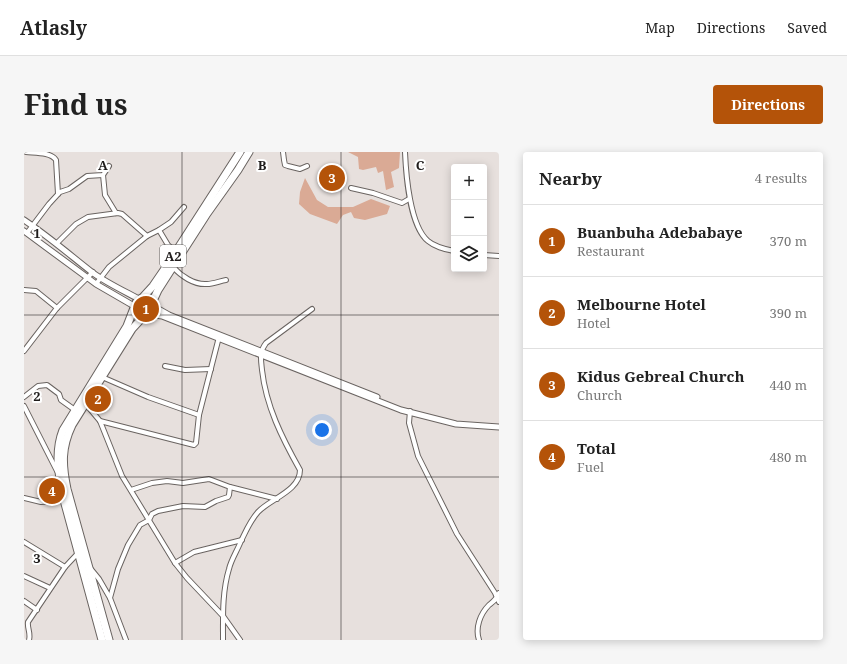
<!DOCTYPE html>
<html lang="en">
<head>
<meta charset="utf-8">
<style>
  body { margin:0; font-family:"Noto Serif",serif; background:#f6f6f6; color:#222 }
  .controls { position:absolute; right:12px; top:12px; display:grid; overflow:hidden; border-radius:4px; box-shadow:0 2px 10px #0003 }
  .controls button { width:36px; height:36px; display:grid; place-items:center; padding:0; border:0; border-bottom:1px solid #e0e0e0; background:#fff; color:#222; font:20px sans-serif }
  .you { position:absolute; left:298px; top:278px; width:14px; height:14px; margin:-10px; border:3px solid #fff; border-radius:50%; background:#1a73e8; box-shadow:0 0 0 6px #1a73e833 }
  .badge { display:grid; place-items:center; width:26px; height:26px; border-radius:50%; background:#b45309; color:#fff; font-size:13px; font-weight:700 }
  .pin { position:absolute; translate:-50% -50%; border:2px solid #fff; box-shadow:0 1px 4px #0006 }
  .list { margin:0; padding:0; list-style:none }
  h2 { display:flex; justify-content:space-between; align-items:center; height:52px; margin:0; padding:0 16px; font-size:17px }
  h2 small { font-size:13px; font-weight:400; color:#767676 }
  .list li { display:grid; grid-template-columns:26px 1fr auto; gap:12px; align-items:center; box-sizing:border-box; height:72px; padding:0 16px; border-top:1px solid #e0e0e0 }
  .list b { display:block; font-size:15px; white-space:nowrap }
  .list p { margin:0; font-size:13px; white-space:nowrap; color:#767676 }
  .list em { font-size:13px; font-style:normal; color:#767676 }
  .icon { flex:none; width:22px; height:22px; fill:none; stroke:currentColor; stroke-width:2; stroke-linecap:round; stroke-linejoin:round }
  .map { position:relative; flex:none; width:475px; height:488px; overflow:hidden; border-radius:4px }
  header { display:flex; align-items:center; gap:24px; box-sizing:border-box; height:56px; padding:0 20px; background:#fff; border-bottom:1px solid #e0e0e0 }
  header strong { font-size:19px }
  nav { display:flex; gap:22px; margin-inline-start:auto; font-size:14px }
  .intro { display:flex; align-items:center; justify-content:space-between; box-sizing:border-box; height:96px; padding:0 24px }
  h1 { margin:0; font-size:28px }
  .button { padding:10px 18px; border-radius:4px; background:#b45309; color:#fff; font-size:14px; font-weight:700 }
  main { display:flex; gap:24px; padding:0 24px }
  aside { flex:1; background:#fff; border-radius:4px; box-shadow:0 2px 10px #0003 }
  .map>svg:first-child { display:block }
  .green { fill:#daaa95 }
  .lines { fill:none; stroke-linecap:round; stroke-linejoin:round }
  .minor-casing { stroke:#6a6461; stroke-width:6 }
  .tertiary-casing { stroke:#6a6461; stroke-width:7 }
  .trunk-casing { stroke:#6a6461; stroke-width:9 }
  .minor { stroke:#fff; stroke-width:4 }
  .tertiary { stroke:#fff; stroke-width:5 }
  .trunk { stroke:#fff; stroke-width:7 }
  .grid { fill:none; stroke:#1f1c1b; stroke-width:1; stroke-opacity:0.55 }
  .labels { text-anchor:middle; stroke-width:4; stroke-linejoin:round; paint-order:stroke }
  .shield { fill:#fff; stroke:#62605f; stroke-width:1 }
  .shield-label { font-size:13px; font-weight:bold; fill:#1f1c1b }
  .grid-label { font-size:13px; text-anchor:middle; font-weight:bold; fill:#1f1c1b; stroke:#fff; stroke-width:4; stroke-linejoin:round; paint-order:stroke }
</style>
</head>
<body>
<header>
<strong>Atlasly</strong>
<nav><a>Map</a><a>Directions</a><a>Saved</a></nav>
</header>
<div class="intro"><h1>Find us</h1><a class="button">Directions</a></div>
<main>
<div class="map">
<svg width="475" height="488" viewBox="0 0 475 488">
  <rect width="100%" height="100%" fill="#e7e0dd"/>
  <!-- green -->
  <g class="green">
    <path d="M324,0H376L375,16L367,20L370,35L362,38L359,19L354,21L352,15L339,18L335,17L334,5Z"/>
    <path d="M281,26L293,48L304,55H329L347,47L366,54L363,62L341,68L330,66L327,60L319,63L313,72L286,62L275,52L276,40Z"/>
  </g>
  <g class="lines">
    <!-- minor casing -->
    <g class="minor-casing">
      <g id="minor">
        <path d="M2,0C11,1 27,0 32,8L34,42"/>
        <path d="M259,0L260,8L261,13L264,14L276,17L283,14"/>
        <path d="M381,0C382,23 386,74 404,89C411,95 421,97 430,99"/>
        <path d="M79,23L81,43L92,61"/>
        <path d="M327,36L349,41L378,51L385,47"/>
        <path d="M135,78L144,93L152,100"/>
        <path d="M3,81L25,52L36,40L45,37L63,24L79,23L85,14"/>
        <path d="M33,91L52,72L64,65L94,61L98,62L123,84"/>
        <path d="M460,103L475,104"/>
        <path d="M149,115C157,124 170,133 183,132C189,132 196,129 202,128"/>
        <path d="M72,132L85,115L123,84L135,78L147,70L160,55"/>
        <path d="M0,138L12,139L33,156"/>
        <path d="M0,199L33,156L69,120"/>
        <path d="M141,214L161,218L187,217"/>
        <path d="M78,225L124,245L175,263"/>
        <path d="M0,245L14,234L23,233L35,242L37,248L51,258"/>
        <path d="M61,251L76,269L98,324L151,411L163,426L199,464L216,488"/>
        <path d="M0,254L33,319"/>
        <path d="M386,259L385,271L394,304L433,382L471,441L475,450"/>
        <path d="M76,269L170,293L172,291L175,263L195,185"/>
        <path d="M206,335L253,347"/>
        <path d="M0,346L17,350L40,348"/>
        <path d="M0,390L41,415"/>
        <path d="M151,411L170,400L218,388"/>
        <path d="M66,416L75,427L86,446"/>
        <path d="M0,424L26,436"/>
        <path d="M0,449L13,458"/>
        <path d="M5,488C7,481 3,476 4,470L41,415L55,400"/>
        <path d="M102,488L86,446L94,417L104,393L116,373L125,368L128,362L134,359L159,354L181,355L192,349L204,345L205,343L206,335L185,327L159,331L143,329L128,331L107,338"/>
        <path d="M199,488C199,465 198,440 205,417C207,408 213,399 217,389C222,379 226,369 234,360C246,347 276,339 276,318C258,286 242,254 238,218C237,208 235,200 242,191L288,157"/>
        <path d="M455,488C451,476 456,462 465,453C470,449 473,447 475,441"/>
      </g>
    </g>
    <!-- tertiary casing -->
    <g class="tertiary-casing">
      <g id="tertiary">
        <path d="M0,68C24,84 46,103 69,121C83,131 100,139 115,147"/>
        <path d="M0,79L72,132L110,154"/>
        <path d="M129,154L145,163L353,245"/>
        <path d="M125,162L138,164L377,258L432,272L475,275"/>
      </g>
    </g>
    <!-- trunk casing -->
    <g class="trunk-casing">
      <g id="trunk">
        <circle cx="120" cy="155" r="9"/>
        <path d="M118,146L129,134L142,115L216,0"/>
        <path d="M128,151L134,138L182,63L214,18L225,0"/>
        <path d="M78,488L40,348C35,324 30,301 39,278L103,174L110,156"/>
        <path d="M85,488L43,337C38,313 37,296 48,273L108,177L120,164"/>
      </g>
    </g>
    <!-- minor -->
    <use href="#minor" class="minor"/>
    <!-- tertiary -->
    <use href="#tertiary" class="tertiary"/>
    <!-- trunk -->
    <use href="#trunk" class="trunk"/>
  </g>
  <!-- grid -->
  <path class="grid" d="M158,0V488M317,0V488M0,163H475M0,325H475"/>
  <g class="labels">
    <!-- shield labels -->
    <rect class="shield" x="136" y="93" width="26" height="22" rx="3"/>
    <g class="shield-label">
      <text x="149" y="109">A2</text>
    </g>
  </g>
  <g class="grid-label">
    <text x="79" y="18">A</text>
    <text x="238" y="18">B</text>
    <text x="396" y="18">C</text>
    <text x="13" y="86">1</text>
    <text x="13" y="249">2</text>
    <text x="13" y="411">3</text>
  </g>
</svg>
<div class="controls">
<button>+</button>
<button>−</button>
<button><svg class="icon" aria-label="layers" viewBox="0 0 24 24"><path d="M12 4l9 5-9 5-9-5zM3 14l9 5 9-5"/></svg></button>
</div>
<div class="you"></div>
<div class="pin badge" style="left:122px;top:157px">1</div>
<div class="pin badge" style="left:74px;top:247px">2</div>
<div class="pin badge" style="left:308px;top:26px">3</div>
<div class="pin badge" style="left:28px;top:339px">4</div>
</div>
<aside>
<h2>Nearby<small>4 results</small></h2>
<ul class="list">
<li><span class="badge">1</span><div><b>Buanbuha Adebabaye</b><p>Restaurant</p></div><em>370 m</em></li>
<li><span class="badge">2</span><div><b>Melbourne Hotel</b><p>Hotel</p></div><em>390 m</em></li>
<li><span class="badge">3</span><div><b>Kidus Gebreal Church</b><p>Church</p></div><em>440 m</em></li>
<li><span class="badge">4</span><div><b>Total</b><p>Fuel</p></div><em>480 m</em></li>
</ul>
</aside>
</main>
</body>
</html>
